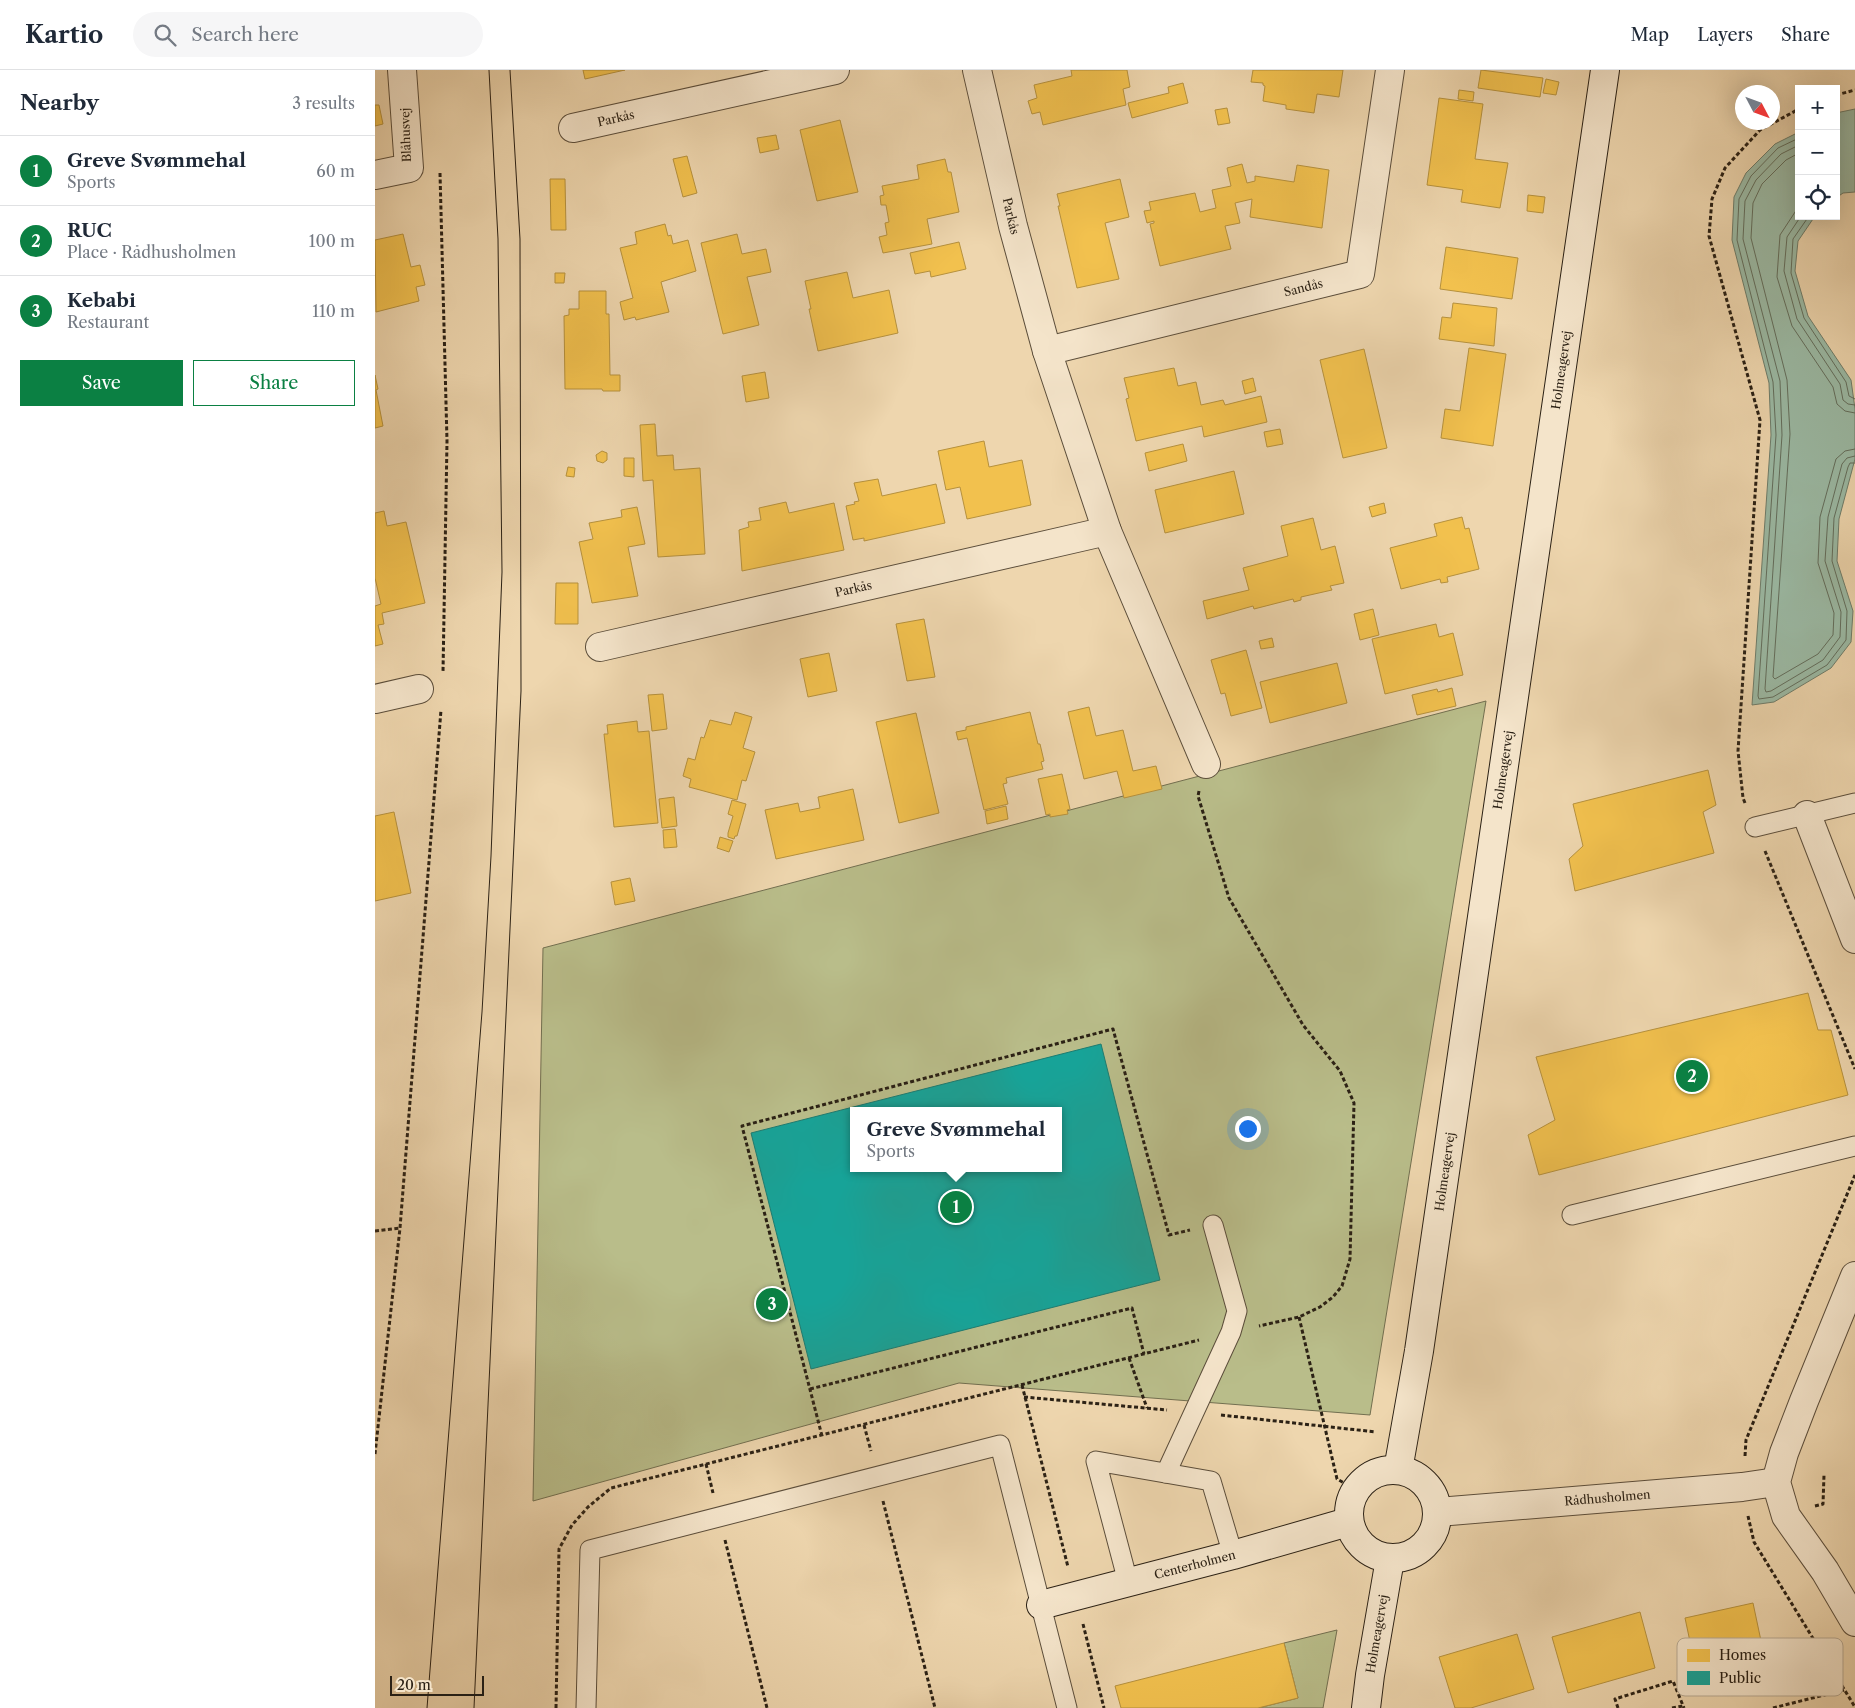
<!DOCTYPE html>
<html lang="en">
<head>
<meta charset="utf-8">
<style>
  body { margin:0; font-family:"Libre Caslon Text",serif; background:#f6f6f7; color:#1f2937 }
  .controls { position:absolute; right:15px; top:15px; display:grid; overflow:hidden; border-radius:0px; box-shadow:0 5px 20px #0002 }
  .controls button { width:45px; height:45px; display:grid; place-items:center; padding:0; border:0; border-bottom:1px solid #e0e1e3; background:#fff; color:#1f2937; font:25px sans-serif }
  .compass { position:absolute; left:1360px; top:15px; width:45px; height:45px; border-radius:50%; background:#fff; box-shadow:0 5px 20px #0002; rotate:131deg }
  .scale { position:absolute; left:15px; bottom:12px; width:94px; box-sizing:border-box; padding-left:5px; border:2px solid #2b2115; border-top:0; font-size:14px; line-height:18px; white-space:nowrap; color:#2b2115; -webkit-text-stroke:4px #f4e4ca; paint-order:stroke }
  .you { position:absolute; left:872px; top:1058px; width:18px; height:18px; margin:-12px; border:4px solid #fff; border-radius:50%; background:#1a73e8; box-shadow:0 0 0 8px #1a73e833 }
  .badge { display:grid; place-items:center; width:32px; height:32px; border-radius:50%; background:#0b8043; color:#fff; font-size:16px; font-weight:700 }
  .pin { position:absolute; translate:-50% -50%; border:2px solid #fff; box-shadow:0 1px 5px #0006 }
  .popup { position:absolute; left:475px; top:1037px; width:212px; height:65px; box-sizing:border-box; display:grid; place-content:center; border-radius:0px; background:#fff; filter:drop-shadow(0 1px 4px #0005); font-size:16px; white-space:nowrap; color:#747a83 }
  .popup b { font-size:19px; color:#1f2937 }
  .popup::after { content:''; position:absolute; left:50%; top:100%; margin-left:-10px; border:10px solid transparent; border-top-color:#fff }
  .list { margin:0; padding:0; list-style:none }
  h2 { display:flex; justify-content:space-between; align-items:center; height:65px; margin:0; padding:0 20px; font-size:21px }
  h2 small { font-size:16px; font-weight:400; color:#747a83 }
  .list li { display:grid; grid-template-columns:32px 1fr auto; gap:15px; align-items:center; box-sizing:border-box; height:70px; padding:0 20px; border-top:1px solid #e0e1e3 }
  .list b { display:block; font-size:19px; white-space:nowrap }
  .list p { margin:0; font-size:16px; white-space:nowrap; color:#747a83 }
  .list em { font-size:16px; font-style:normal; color:#747a83 }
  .actions { display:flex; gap:10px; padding:15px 20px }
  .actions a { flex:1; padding:11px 0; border:1px solid #0b8043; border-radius:0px; text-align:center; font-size:18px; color:#0b8043 }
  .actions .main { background:#0b8043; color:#fff }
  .icon { flex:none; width:28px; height:28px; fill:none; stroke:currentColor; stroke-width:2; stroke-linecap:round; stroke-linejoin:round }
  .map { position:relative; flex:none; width:1480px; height:1638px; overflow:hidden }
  header { display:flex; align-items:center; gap:30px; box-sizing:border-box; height:70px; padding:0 25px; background:#fff; border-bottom:1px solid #e0e1e3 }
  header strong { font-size:24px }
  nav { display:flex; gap:28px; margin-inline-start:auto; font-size:18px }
  .search { width:350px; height:45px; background:#f6f6f7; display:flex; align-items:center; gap:12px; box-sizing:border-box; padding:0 18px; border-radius:28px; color:#747a83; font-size:19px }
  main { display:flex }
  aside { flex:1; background:#fff }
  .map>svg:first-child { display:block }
  .green { fill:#b9bd8a; stroke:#726f50; fill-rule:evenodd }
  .water { fill:#9bbaa5; stroke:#6e7d6b }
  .homes { fill:#f2c14e; stroke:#b6913d }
  .public { fill:#17a398; stroke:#1d7c71; fill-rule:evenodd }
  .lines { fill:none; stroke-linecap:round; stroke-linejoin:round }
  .shore { stroke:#636e5d; stroke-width:1 }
  .lane-casing { stroke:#5c4e3b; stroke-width:21 }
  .street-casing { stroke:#5c4e3b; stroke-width:30 }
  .secondary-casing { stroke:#2b2115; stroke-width:30 }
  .path { stroke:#2b2115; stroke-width:3; stroke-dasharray:4 2.5; stroke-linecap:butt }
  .lane { stroke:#f4e4ca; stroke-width:19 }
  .street { stroke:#f4e4ca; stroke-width:28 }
  .secondary { stroke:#f4e4ca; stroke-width:28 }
  .tram { stroke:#2b2115; stroke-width:1 }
  .labels { text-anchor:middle; stroke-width:5; stroke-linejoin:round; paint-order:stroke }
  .street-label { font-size:12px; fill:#2b2115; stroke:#f4e4ca }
  .key { fill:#f4e4ca; stroke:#b8aa94; stroke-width:1 }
  .key-label { font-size:14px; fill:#2b2115 }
</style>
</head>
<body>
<header>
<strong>Kartio</strong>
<div class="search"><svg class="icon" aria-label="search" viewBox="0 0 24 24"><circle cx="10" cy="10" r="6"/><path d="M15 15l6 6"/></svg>Search here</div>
<nav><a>Map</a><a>Layers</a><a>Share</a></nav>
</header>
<main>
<aside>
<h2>Nearby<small>3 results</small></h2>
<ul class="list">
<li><span class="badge">1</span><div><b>Greve Svømmehal</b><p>Sports</p></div><em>60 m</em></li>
<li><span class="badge">2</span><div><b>RUC</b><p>Place · Rådhusholmen</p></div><em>100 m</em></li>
<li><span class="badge">3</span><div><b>Kebabi</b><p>Restaurant</p></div><em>110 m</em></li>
</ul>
<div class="actions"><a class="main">Save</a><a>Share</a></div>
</aside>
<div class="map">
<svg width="1480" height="1638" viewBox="0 0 1480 1638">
  <rect width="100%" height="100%" fill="#eed6ae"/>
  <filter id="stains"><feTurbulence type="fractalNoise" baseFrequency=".004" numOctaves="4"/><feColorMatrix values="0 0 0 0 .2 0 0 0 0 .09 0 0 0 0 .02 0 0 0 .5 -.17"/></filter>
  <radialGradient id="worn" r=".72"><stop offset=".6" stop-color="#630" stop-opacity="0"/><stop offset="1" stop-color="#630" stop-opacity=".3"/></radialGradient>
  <!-- green -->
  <g class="green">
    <path d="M1111,631L995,1345L584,1313L158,1431L168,878ZM478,1041H684V1098H478Z"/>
    <path d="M962,1560L948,1638H883L923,1628L909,1573Z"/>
  </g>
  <!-- water -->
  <g class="water">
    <path d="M1480,39V122L1468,123L1461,128V43Z"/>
    <path d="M1424,62V146H1440L1423,171L1420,201L1433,246L1476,310L1480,339V389L1464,449L1462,491L1478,541L1476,572L1456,598L1399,632L1377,635L1396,365L1394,313L1357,170L1359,127L1371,103L1400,74Z"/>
  </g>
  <!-- homes -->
  <g class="homes">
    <path d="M208,0H250L210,9Z"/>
    <path d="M696,0H752L755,17L748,19L751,35L668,55L665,42L657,44L653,31L662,28L659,15L697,6Z"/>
    <path d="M878,0H968L964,27L942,24L939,43L911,39V35L888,31L890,16L888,15V13L876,12Z"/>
    <path d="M1106,0L1168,8L1165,27L1103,18Z"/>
    <path d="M1171,9L1184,12L1181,25L1168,23Z"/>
    <path d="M808,13L813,33L757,48L753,33L794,23L793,17Z"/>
    <path d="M1084,20L1099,22L1098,31L1083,29Z"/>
    <path d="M1064,28L1108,34L1100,89L1133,93L1125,138L1086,132L1088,120L1052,115Z"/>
    <path d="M0,35H4L8,54L0,56Z"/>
    <path d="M852,38L855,53L843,55L840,40Z"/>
    <path d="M465,50L483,122L442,131L425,60Z"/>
    <path d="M401,65L404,79L385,83L382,68Z"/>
    <path d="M312,86L322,123L308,127L298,89Z"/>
    <path d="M570,89L573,102H576L584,142L552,149L557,174L508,183L504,167L512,165L510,153L514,152L511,135H506L505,126L509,125L507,116L544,109L542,95Z"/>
    <path d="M867,94L872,113L880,111V106L919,112L922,95L954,100L947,158L875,147L877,129L860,133L865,153L850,156L856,179L785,196L775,154L779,153V151L772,153L769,141L776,140L774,132L820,123L825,142L841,138L837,120L856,116L852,98Z"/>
    <path d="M175,109H190L191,160H176Z"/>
    <path d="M745,109L754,147L730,153L744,209L702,218L683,136H685L682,124Z"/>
    <path d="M1153,125L1170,127L1168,143L1152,141Z"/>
    <path d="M290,154L293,166L296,165L298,174L313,170L321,201L286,212L294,242L261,250L260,247L249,250L245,232L258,228L245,178L262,174L260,162Z"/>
    <path d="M28,164L36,197L45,195L50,215L41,217L44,231L1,242L0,170Z"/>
    <path d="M362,164L367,184L391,179L396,202L372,207L384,255L348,264L326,173Z"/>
    <path d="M584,172L591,199L556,207L555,201L540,204L535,183Z"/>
    <path d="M1071,177L1143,188L1137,229L1065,219Z"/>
    <path d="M472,202L478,228L514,220L523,263L443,281L434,239H436L430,211Z"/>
    <path d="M180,203H190L189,213H180Z"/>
    <path d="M204,221H231V244H234L235,305H245V321H228L227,319H190L189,246L194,245V239H204Z"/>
    <path d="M1078,233L1122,238L1119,276L1064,269L1067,247L1076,248Z"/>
    <path d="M1094,278L1131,284L1118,376L1066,368L1070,339L1085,341Z"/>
    <path d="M989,279L1012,378L968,388L945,290Z"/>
    <path d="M799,298L803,316L821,312L826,335L848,330L850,335L886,326L892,352L829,367L827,356L761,371L751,329L754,328L749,308Z"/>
    <path d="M390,302L394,328L371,332L367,306Z"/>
    <path d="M0,305L3,319L1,320L8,356L0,358Z"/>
    <path d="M878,308L881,321L870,324L867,311Z"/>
    <path d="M280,354L282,386L298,385L299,400L325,398L330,484L283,487L278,410L268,411L265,355Z"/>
    <path d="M905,359L908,374L892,377L889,362Z"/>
    <path d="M609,371L614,397L647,390L656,435L592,449L585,417L571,420L563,381Z"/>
    <path d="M808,374L812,391L774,401L770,383Z"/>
    <path d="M227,381L232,383V390L228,393L222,391L221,385Z"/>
    <path d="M249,388H259V407L249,406Z"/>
    <path d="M193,397L200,398L199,407L191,406Z"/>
    <path d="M859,401L869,444L790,463L780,420Z"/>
    <path d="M503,409L507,426L561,414L570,453L489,471V468L478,470L471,436L480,434L479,432L484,431L479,413Z"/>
    <path d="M411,432L414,443L459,433L469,480L367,501L364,460L374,457L373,452L386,450L384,438Z"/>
    <path d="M1009,433L1011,443L997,447L994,437Z"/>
    <path d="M262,437L270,474L253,477L263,526L217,533L204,472L218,469L214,453L247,447L246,440Z"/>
    <path d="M9,441L12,456L31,452L50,533L7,543L9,554L3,555L8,574L0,576V536L6,534L0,508V443Z"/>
    <path d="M1087,447L1090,459L1094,458L1104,499L1072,507L1073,512L1066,513L1065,509L1026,519L1015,478L1062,466L1059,454Z"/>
    <path d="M938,448L946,480L960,476L969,513L955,516L957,520L926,527V530L919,532L918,529L879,539L878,536L832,549L828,531L874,520L868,498L913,486L906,456Z"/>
    <path d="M181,513H203V554H180Z"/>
    <path d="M998,539L1004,565L985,570L979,544Z"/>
    <path d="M549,549L560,607L532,611L521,554Z"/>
    <path d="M1061,554L1064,567L1078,563L1088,605L1010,624L997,569Z"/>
    <path d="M897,568L899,577L886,579L884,571Z"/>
    <path d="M871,580L887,638L856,646L850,623L846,624L836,590Z"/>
    <path d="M454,583L462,621L433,627L425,589Z"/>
    <path d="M962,593L972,633L895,653L885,612Z"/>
    <path d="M1077,618L1081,636L1042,645L1037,625L1062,619L1063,622Z"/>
    <path d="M288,624L292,659L277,661L273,625Z"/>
    <path d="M714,637L721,666L748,660L758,701L781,696L787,719L749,728L742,701L709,709L693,642Z"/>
    <path d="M360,642L377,647L368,678L380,682L371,711L367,710L362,730L314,717L316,709L308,706L313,688L320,690L326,667L329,668L335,650L356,655Z"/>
    <path d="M655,642L663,674H665L669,691L666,692L668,699L631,708L632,713L628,714L633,734L609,740L592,668L583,670L581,662L591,660V657Z"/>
    <path d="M541,643L564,743L524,753L501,652Z"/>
    <path d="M262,651L263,662L274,661L283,753L239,757L229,664H233L232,655Z"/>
    <path d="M1333,700L1341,735L1328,742L1339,783L1200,821L1194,789L1208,776L1198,734Z"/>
    <path d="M687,704L695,739L692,740L693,744L675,747V744L671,745L663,709Z"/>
    <path d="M478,719L489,770L401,789L390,740L423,733L425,742L445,738L443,727Z"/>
    <path d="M299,727L302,756L287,758L284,729Z"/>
    <path d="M357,730L371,734L362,766H360L359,769L353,767V763L358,746L353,744Z"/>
    <path d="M631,736L633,749L612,754L610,741Z"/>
    <path d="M19,742L36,823L0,831V746Z"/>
    <path d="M300,759L302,777L289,778L288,760Z"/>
    <path d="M345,767L358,771L354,782L342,778Z"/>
    <path d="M255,808L260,831L240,835L236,812Z"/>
    <path d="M1433,923L1443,960H1456L1473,1025L1164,1105L1153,1065L1180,1050L1161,987Z"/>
    <path d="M1378,1533L1389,1585L1321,1600L1310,1548Z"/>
    <path d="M1265,1542L1280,1598L1193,1623L1177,1567Z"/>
    <path d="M1142,1564L1159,1619L1096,1638H1080L1064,1587Z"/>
    <path d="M909,1573L923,1628L883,1638H746L740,1616Z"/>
  </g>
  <!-- public -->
  <path class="public" d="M726,974L785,1210L436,1299L376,1063ZM478,1041H684V1098H478Z"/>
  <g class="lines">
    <!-- shore -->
    <g class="shore">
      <path d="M1424,68L1403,78L1376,106L1364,129L1362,170L1398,312L1401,365L1383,626L1384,629L1398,627L1452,595L1471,570L1472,541L1457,491L1459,448L1473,397L1475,393H1480"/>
      <path d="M1424,75L1406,84L1381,110L1370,131L1368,169L1405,311L1407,365L1390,619L1391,622L1396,621L1448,590L1465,567L1466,542L1450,491L1453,447L1467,394L1472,388L1480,386"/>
      <path d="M1424,83L1411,90L1387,114L1378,133L1376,168L1412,310L1415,364L1398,607L1400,609L1443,584L1458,565L1459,543L1443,493L1445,447L1461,389L1470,381L1480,379"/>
      <path d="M1424,136L1405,165L1402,207L1417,256L1458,317L1462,334L1470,341L1480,343"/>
      <path d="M1426,146L1412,167L1409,201L1422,249L1465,314L1468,330L1473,334L1480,335"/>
      <path d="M1434,146L1418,169L1416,203L1429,248L1471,312L1474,326L1480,329"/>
    </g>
    <!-- lane casing -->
    <g class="lane-casing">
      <g id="lane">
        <path d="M1380,757L1480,733"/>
        <path d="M1197,1145L1480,1076"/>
        <path d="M791,1403L856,1262L862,1241L838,1155"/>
        <path d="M753,1512L721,1391L836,1411L858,1485"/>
        <path d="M211,1638L215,1480L625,1375L692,1638"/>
      </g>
    </g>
    <!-- street casing -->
    <g class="street-casing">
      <g id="street">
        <path id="s1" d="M602,0L638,156L672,281L732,461L831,694"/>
        <path id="s2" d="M198,58L460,0"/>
        <path d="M0,105L34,98L27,0"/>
        <path id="s3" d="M672,281L985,204L1015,0"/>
        <path id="s4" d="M225,577L732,461"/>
        <path d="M0,629L44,619"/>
        <path d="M1432,745L1480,869"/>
        <path d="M1480,1206L1429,1331L1409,1383L1401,1412L1411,1446L1450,1501L1480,1552"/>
        <path id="s5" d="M1063,1442L1367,1417L1401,1412"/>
      </g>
    </g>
    <!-- secondary casing -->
    <g class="secondary-casing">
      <g id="secondary">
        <circle cx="1018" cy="1444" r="44"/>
        <path id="s6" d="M1023,1400L1044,1281L1230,0"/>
        <path id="s7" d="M666,1535L858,1485L973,1452"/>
        <path id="s8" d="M991,1638L995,1605L1015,1489"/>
      </g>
    </g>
    <!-- path -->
    <g class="path">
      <path d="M1461,25L1480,20"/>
      <path d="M65,103L72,371L68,602"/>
      <path d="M824,721L823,726L854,828L928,955L965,1001L979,1033L975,1189L967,1216L958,1227L945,1237L924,1247L884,1256"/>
      <path d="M1370,733L1368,728L1363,681L1385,350L1334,166L1337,129L1350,98L1385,60L1424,39"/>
      <path d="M1390,781L1480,999"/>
      <path d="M0,1161L25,1158"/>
      <path d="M924,1247L962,1409L980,1419"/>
      <path d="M754,1288L772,1338"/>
      <path d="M647,1315L693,1497"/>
      <path d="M435,1319L757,1238L769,1284"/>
      <path d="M649,1327L792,1340"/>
      <path d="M846,1345L1001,1362"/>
      <path d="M489,1355L496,1381"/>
      <path d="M447,1366L367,1056L738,959L794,1165L815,1160"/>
      <path d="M0,1384L25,1158L66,640"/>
      <path d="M1370,1386L1371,1370L1480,1105"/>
      <path d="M331,1394L338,1423"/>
      <path d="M508,1431L560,1638"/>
      <path d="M1440,1436L1448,1434L1449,1405"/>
      <path d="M1373,1446L1379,1472L1480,1637"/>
      <path d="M350,1470L392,1638"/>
      <path d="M708,1554L729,1638"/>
      <path d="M181,1638L184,1479L197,1455L213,1437L236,1418L824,1270"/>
      <path d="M1243,1638L1240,1629L1298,1611L1309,1638"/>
      <path d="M1297,1638L1308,1636"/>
      <path d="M1398,1638L1469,1620"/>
    </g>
    <!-- lane -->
    <use href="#lane" class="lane"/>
    <!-- street -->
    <use href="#street" class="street"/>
    <!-- secondary -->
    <use href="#secondary" class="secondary"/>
    <!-- tram -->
    <g class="tram">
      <path d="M52,1638L107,942L116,786L127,502L123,169L114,0"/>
      <path d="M99,1638L146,621L145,169L135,0"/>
    </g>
  </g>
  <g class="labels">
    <!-- street labels -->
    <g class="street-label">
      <text dy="4" stroke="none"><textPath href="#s2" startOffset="44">Parkås</textPath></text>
      <text transform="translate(31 65) rotate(-92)" y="4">Blåhusvej</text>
      <text dy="4" stroke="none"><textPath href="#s1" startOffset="150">Parkås</textPath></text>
      <text dy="4" stroke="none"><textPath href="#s3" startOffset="264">Sandås</textPath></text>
      <text dy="4" stroke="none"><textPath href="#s6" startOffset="1112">Holmeagervej</textPath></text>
      <text dy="4" stroke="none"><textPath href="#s4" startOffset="260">Parkås</textPath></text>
      <text dy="4" stroke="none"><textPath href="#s6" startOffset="708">Holmeagervej</textPath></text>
      <text dy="4" stroke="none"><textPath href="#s6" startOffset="302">Holmeagervej</textPath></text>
      <text dy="4" stroke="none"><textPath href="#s5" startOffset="170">Rådhusholmen</textPath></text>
      <text dy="4" stroke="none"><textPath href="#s7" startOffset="159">Centerholmen</textPath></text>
      <text dy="4" stroke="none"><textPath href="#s8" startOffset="75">Holmeagervej</textPath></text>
    </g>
  </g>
  <!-- legend -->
  <rect x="1302" y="1568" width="166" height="58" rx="8" class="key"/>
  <rect x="1312" y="1579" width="23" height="13" fill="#f2c14e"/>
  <rect x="1312" y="1601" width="23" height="14" fill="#17a398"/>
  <g class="key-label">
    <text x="1344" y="1590">Homes</text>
    <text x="1344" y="1613">Public</text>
  </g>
  <rect width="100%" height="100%" filter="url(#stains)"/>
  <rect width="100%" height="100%" fill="url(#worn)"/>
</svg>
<div class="controls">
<button>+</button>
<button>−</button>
<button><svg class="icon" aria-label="locate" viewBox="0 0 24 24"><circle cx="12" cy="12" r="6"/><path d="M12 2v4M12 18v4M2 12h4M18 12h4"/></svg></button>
</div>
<svg class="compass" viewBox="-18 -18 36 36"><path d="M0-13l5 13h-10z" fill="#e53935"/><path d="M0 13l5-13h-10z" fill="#747a83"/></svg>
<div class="scale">20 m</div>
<div class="you"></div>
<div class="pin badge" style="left:581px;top:1137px">1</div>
<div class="popup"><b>Greve Svømmehal</b>Sports</div>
<div class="pin badge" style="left:1317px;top:1006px">2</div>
<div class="pin badge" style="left:397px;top:1234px">3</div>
</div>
</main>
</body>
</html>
